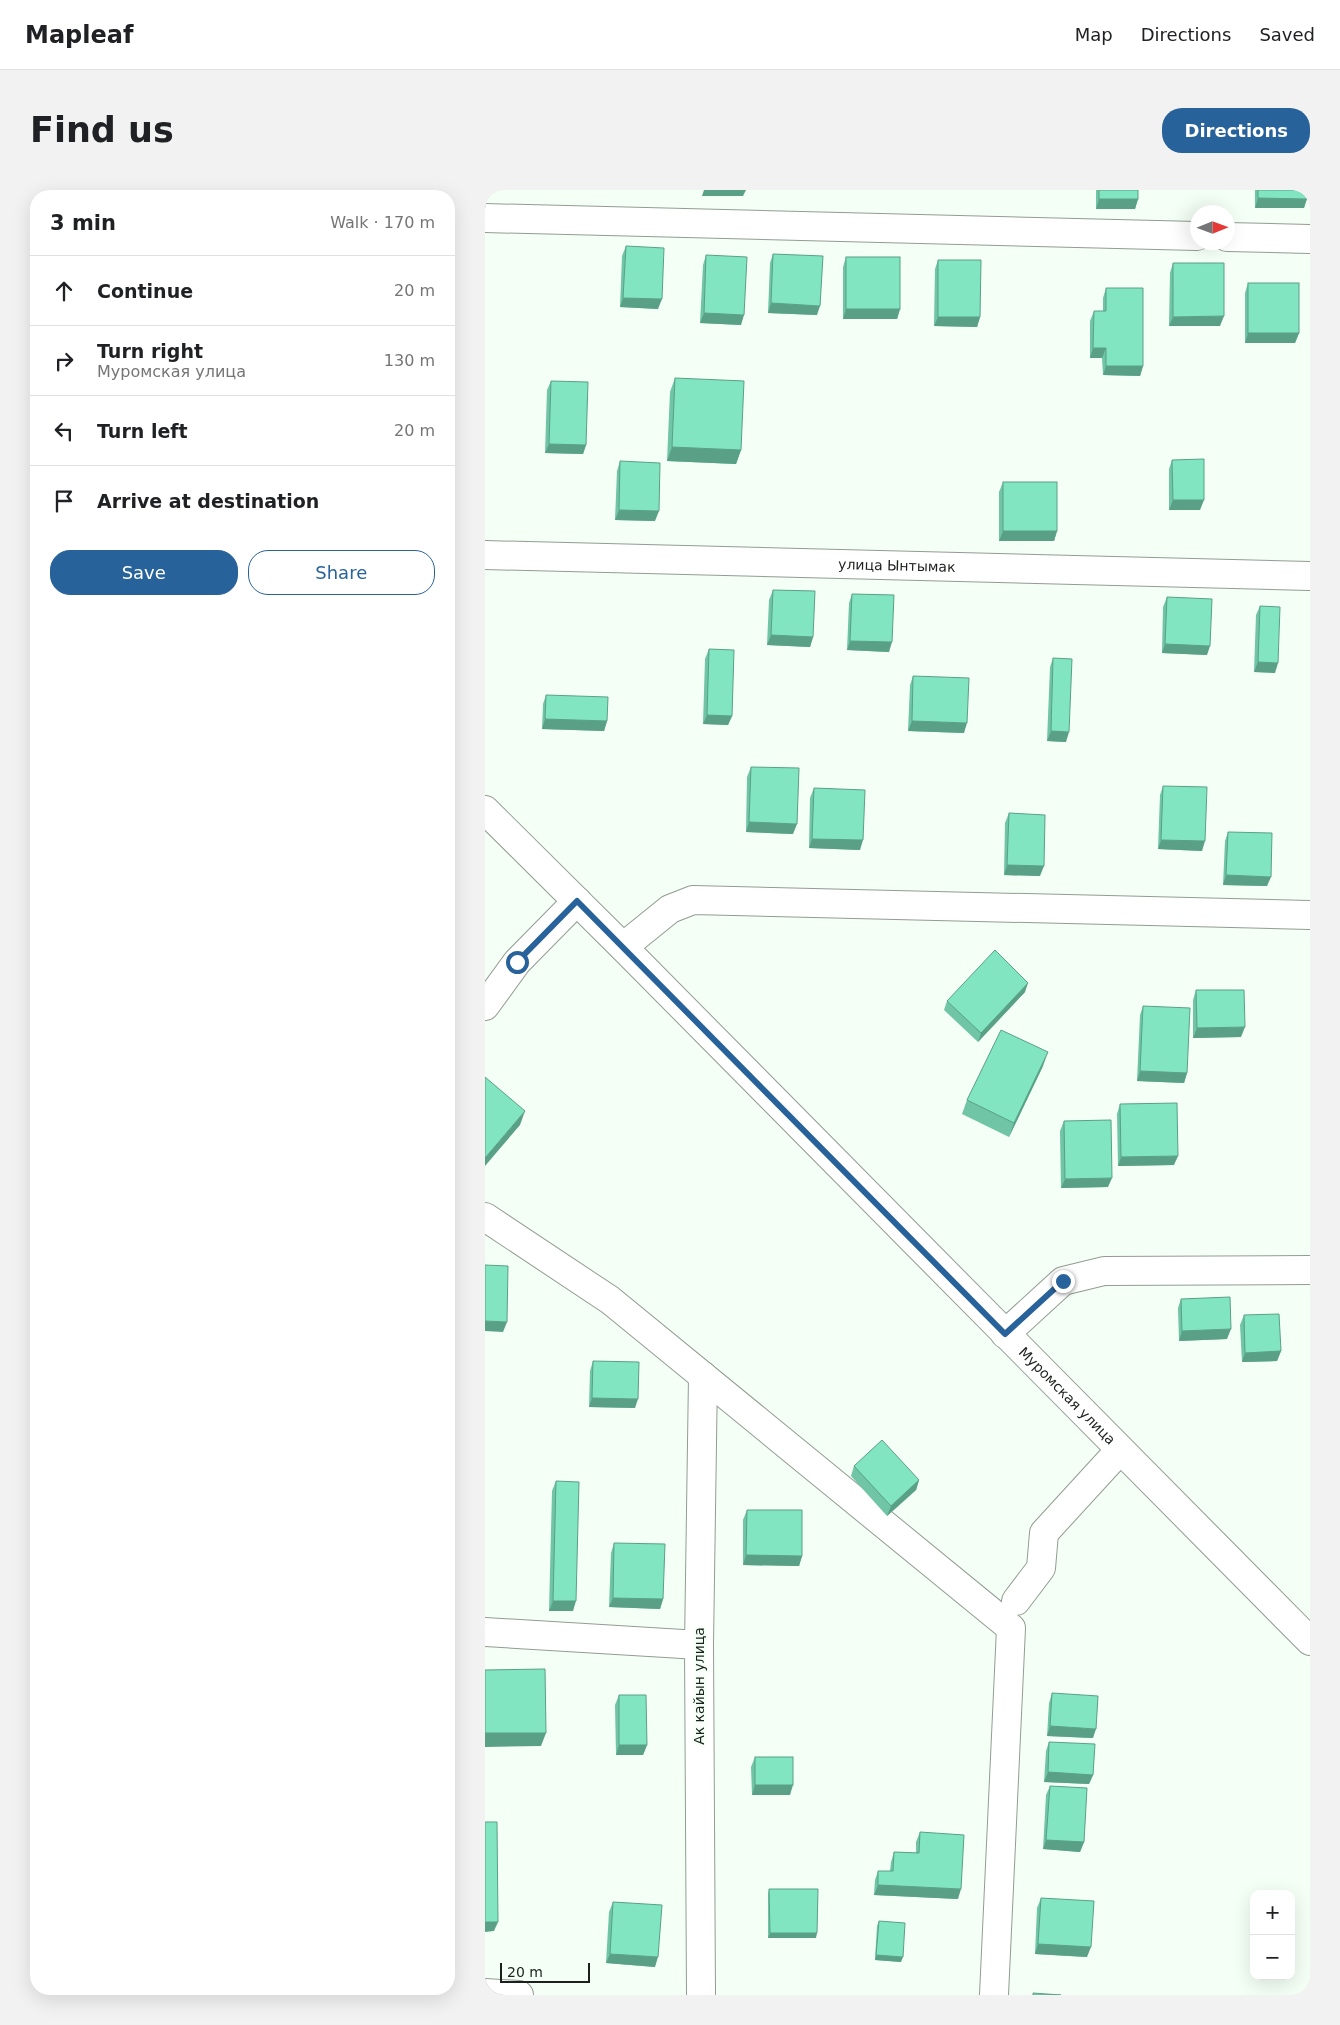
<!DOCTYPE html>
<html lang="en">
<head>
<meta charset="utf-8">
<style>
  body { margin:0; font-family:"DejaVu Sans",sans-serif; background:#f2f2f2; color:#202124 }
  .controls { position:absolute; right:15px; bottom:15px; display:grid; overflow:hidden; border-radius:10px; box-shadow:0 5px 20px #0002 }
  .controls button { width:45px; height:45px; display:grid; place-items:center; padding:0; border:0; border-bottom:1px solid #e0e0e0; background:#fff; color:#202124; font:25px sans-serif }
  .compass { position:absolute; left:705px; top:15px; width:45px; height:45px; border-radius:50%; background:#fff; box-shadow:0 5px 20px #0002; rotate:89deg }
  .scale { position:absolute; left:15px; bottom:12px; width:90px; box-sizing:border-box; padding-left:5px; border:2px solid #1c201c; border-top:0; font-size:14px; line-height:18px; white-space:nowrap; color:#1c201c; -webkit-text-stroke:4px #f4fff5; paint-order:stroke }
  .stop { position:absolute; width:15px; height:15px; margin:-11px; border:4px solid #28629a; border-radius:50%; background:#fff }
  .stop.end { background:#28629a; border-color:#fff; box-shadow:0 1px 5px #0008 }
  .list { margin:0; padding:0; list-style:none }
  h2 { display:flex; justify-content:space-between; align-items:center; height:65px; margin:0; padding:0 20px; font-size:21px }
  h2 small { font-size:16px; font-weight:400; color:#757577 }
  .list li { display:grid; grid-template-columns:32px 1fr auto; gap:15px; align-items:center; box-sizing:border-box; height:70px; padding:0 20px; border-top:1px solid #e0e0e0 }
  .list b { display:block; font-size:19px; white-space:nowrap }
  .list p { margin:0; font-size:16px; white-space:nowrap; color:#757577 }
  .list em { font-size:16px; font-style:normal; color:#757577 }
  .actions { display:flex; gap:10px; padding:15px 20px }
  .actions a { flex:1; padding:11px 0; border:1px solid #28629a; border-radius:20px; text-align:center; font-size:18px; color:#28629a }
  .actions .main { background:#28629a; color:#fff }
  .icon { flex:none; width:28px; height:28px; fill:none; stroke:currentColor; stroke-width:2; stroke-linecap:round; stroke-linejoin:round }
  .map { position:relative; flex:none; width:825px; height:1805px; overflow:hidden; border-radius:20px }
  header { display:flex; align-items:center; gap:30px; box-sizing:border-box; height:70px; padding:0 25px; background:#fff; border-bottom:1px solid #e0e0e0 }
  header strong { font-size:24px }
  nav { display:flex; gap:28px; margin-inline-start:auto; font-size:18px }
  .intro { display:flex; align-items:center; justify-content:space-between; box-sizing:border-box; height:120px; padding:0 30px }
  h1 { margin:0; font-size:35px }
  .button { padding:12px 22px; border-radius:20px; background:#28629a; color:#fff; font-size:18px; font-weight:700 }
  main { display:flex; gap:30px; padding:0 30px }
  aside { flex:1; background:#fff; border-radius:20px; box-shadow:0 5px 20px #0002 }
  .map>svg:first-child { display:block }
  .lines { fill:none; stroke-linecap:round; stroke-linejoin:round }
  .minor-casing { stroke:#929c93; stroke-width:30 }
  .minor { stroke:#fff; stroke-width:28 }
  .wall { fill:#6fc5a6 }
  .shaded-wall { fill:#5aa087 }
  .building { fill:#81e5c1; stroke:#5aa087 }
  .route { stroke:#28629a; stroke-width:6 }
  .labels { text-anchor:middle; stroke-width:4.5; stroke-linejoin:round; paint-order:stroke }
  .street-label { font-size:14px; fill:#1c201c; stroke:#f4fff5 }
</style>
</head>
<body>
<header>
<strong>Mapleaf</strong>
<nav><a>Map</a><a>Directions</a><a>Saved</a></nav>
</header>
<div class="intro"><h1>Find us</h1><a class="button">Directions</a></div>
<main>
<aside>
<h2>3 min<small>Walk · 170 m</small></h2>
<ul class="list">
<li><svg class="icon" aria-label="ahead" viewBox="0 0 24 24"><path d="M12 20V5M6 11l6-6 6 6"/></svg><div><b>Continue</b></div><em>20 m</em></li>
<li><svg class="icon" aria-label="right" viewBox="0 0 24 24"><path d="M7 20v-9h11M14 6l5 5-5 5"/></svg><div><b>Turn right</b><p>Муромская улица</p></div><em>130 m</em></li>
<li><svg class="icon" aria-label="left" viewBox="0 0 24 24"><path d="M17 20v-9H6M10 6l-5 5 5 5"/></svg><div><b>Turn left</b></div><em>20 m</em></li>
<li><svg class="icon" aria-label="arrive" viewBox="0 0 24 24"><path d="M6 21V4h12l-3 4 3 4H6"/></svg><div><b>Arrive at destination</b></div></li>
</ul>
<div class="actions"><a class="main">Save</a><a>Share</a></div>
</aside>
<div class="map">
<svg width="825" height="1805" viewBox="0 0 825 1805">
  <rect width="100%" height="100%" fill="#f4fff5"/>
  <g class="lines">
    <!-- minor casing -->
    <g class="minor-casing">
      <g id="minor">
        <path d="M0,28L712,46"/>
        <path d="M742,47L825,49"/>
        <path id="s1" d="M0,365L825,386"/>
        <path id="s2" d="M0,620L138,757L825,1451"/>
        <path d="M138,757L185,719L208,710L825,725"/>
        <path d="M0,816L32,772L92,711"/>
        <path d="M0,1027L125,1110L526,1438L509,1805"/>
        <path d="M520,1144L578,1091L619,1081L825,1080"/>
        <path d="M531,1411L556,1378L559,1343L635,1260"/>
        <path d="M0,1442L214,1455"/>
        <path d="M0,1803L34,1805"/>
        <path d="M216,1805L214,1455L218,1186"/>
      </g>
    </g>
    <!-- minor -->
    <use href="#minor" class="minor"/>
  </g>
  <!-- wall -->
  <g class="wall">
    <path d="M611,0H653V9L650,19H611Z"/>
    <path d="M770,0H822L819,18H770Z"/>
    <path d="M141,56L173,119L135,117L137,66Z"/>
    <path d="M288,64L332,125L283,123L285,73Z"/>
    <path d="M221,65L256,135L215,133L218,75Z"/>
    <path d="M361,67L415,119L412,129H358V77Z"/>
    <path d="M453,70L495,127L492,137L449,136L450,79Z"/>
    <path d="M688,73L735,136H684L685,83Z"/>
    <path d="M763,93L814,143L810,153H760V103Z"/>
    <path d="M621,98L658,176L655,186L618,185L617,168H605V131L609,121H618V108Z"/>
    <path d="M190,188L256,260L251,274L182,271L185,202Z"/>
    <path d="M66,191L101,255L98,264L60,263L62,200Z"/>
    <path d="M687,270L715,320H684V279Z"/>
    <path d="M135,271L170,331L130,330L132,281Z"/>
    <path d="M518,292L572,341L569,351H514V302Z"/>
    <path d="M288,400L328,447L325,457L282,455L284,410Z"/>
    <path d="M367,404L404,462L362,460L364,413Z"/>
    <path d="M682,407L722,465L677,463L678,417Z"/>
    <path d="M775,416L790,483L769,482L771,425Z"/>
    <path d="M224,459L247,526L243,535L218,534L220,469Z"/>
    <path d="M568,468L581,552L562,551L565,477Z"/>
    <path d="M428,486L479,543L423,541L425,495Z"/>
    <path d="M61,505L122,531L119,541L57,539L58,514Z"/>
    <path d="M266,577L308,644L261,642L262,587Z"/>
    <path d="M678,596L717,661L673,659L675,605Z"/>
    <path d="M329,598L375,660L324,658L325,608Z"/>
    <path d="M524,623L555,686L519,685L520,633Z"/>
    <path d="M743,642L782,696L738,695L740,651Z"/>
    <path d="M711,800L756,847L708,848V810Z"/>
    <path d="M540,802L493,852L459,820L462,811Z"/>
    <path d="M658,816L702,883L699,893L652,891L655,825Z"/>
    <path d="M558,876L524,947L477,924L482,910Z"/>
    <path d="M635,914L689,975L633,976L632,924Z"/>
    <path d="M579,931L623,997L576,998L575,941Z"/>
    <path d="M696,1109L742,1149L694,1151L693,1118Z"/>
    <path d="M759,1125L796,1161L792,1171L757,1172L755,1135Z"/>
    <path d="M108,1171L150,1218L104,1217L105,1181Z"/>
    <path d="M369,1276L434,1290L431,1300L402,1326L366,1286Z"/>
    <path d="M71,1291L88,1421H64L67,1301Z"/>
    <path d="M262,1320L317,1366L314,1376L258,1375V1330Z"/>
    <path d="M129,1353L178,1409L175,1419L124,1417L126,1363Z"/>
    <path d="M567,1503L608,1548L562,1546L564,1513Z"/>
    <path d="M134,1505L162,1555L158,1565H131L130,1515Z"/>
    <path d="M564,1552L608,1585L604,1594L559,1592L561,1561Z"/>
    <path d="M270,1567L305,1605H267L266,1577Z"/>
    <path d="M565,1596L599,1652L595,1662L558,1659L561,1605Z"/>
    <path d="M435,1642L473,1709L389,1705L390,1690L393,1681H405L406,1672L409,1662L431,1663V1652Z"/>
    <path d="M284,1699L331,1748H283V1704Z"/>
    <path d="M556,1708L602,1767L550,1764L552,1718Z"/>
    <path d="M128,1712L170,1777L121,1773L124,1722Z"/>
    <path d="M394,1731L416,1772L390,1770L392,1736Z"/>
  </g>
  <!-- shaded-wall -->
  <g class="shaded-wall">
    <path d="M219,0H261L258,6H217Z"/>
    <path d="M773,8L822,9L819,18H770Z"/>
    <path d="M614,9H653L650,19H611Z"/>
    <path d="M138,108L177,109L173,119L135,117Z"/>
    <path d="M286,113L335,116L332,125L283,123Z"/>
    <path d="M361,119H415L412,129H358Z"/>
    <path d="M219,123L259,125L256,135L215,133Z"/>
    <path d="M739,126L735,136H684L688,127Z"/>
    <path d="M453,127H495L492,137L449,136Z"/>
    <path d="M763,143H814L810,153H760Z"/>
    <path d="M608,158H621L617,168H605Z"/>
    <path d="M621,176H658L655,186L618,185Z"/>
    <path d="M64,254L101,255L98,264L60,263Z"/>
    <path d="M187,257L256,260L251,274L182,271Z"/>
    <path d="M688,310H719L715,320H684Z"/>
    <path d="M134,320L174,321L170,331L130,330Z"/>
    <path d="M518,341H572L569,351H514Z"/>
    <path d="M286,445L328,447L325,457L282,455Z"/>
    <path d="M365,451L407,452L404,462L362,460Z"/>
    <path d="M680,454L725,456L722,465L677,463Z"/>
    <path d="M773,472L793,473L790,483L769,482Z"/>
    <path d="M222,525L247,526L243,535L218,534Z"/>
    <path d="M60,529L122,531L119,541L57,539Z"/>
    <path d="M427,531L482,533L479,543L423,541Z"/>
    <path d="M566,541L584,542L581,552L562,551Z"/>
    <path d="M264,632L312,634L308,644L261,642Z"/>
    <path d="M327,649L378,650L375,660L324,658Z"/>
    <path d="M676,650L720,651L717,661L673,659Z"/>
    <path d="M522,675L559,676L555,686L519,685Z"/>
    <path d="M741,685L786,687L782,696L738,695Z"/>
    <path d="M543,793L540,802L493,852L496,843Z"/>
    <path d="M760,837L756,847L708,848L712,838Z"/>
    <path d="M563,862L558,876L524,947L529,933Z"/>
    <path d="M655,881L702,883L699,893L652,891Z"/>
    <path d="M40,921L35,935L0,976V968Z"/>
    <path d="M693,966L689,975L633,976L636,967Z"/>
    <path d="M627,988L623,997L576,998L580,989Z"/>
    <path d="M0,1131L22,1132L18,1142L0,1141Z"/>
    <path d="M746,1139L742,1149L694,1151L697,1141Z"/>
    <path d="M796,1161L792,1171L757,1172L760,1163Z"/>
    <path d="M107,1208L153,1209L150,1218L104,1217Z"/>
    <path d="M434,1290L431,1300L402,1326L406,1316Z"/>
    <path d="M261,1365L317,1366L314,1376L258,1375Z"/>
    <path d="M128,1408L178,1409L175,1419L124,1417Z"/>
    <path d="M68,1411H91L88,1421H64Z"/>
    <path d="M565,1536L611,1539L608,1548L562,1546Z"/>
    <path d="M0,1543H61L56,1556L0,1557Z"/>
    <path d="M134,1555H162L158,1565H131Z"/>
    <path d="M563,1582L608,1585L604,1594L559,1592Z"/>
    <path d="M270,1595H308L305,1605H267Z"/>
    <path d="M561,1650L599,1652L595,1662L558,1659Z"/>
    <path d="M393,1695L476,1699L473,1709L389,1705Z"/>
    <path d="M0,1732H13L9,1741L0,1742Z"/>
    <path d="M285,1743H332L331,1748H283Z"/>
    <path d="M553,1754L606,1757L602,1767L550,1764Z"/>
    <path d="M125,1764L173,1767L170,1777L121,1773Z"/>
    <path d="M391,1765L418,1767L416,1772L390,1770Z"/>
  </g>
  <!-- building -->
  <g class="building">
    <rect x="614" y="0" width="39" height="9"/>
    <path d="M773,0H822V9L773,8Z"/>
    <path d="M141,56L179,58L177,109L138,108Z"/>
    <path d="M288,64L338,66L335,116L286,113Z"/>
    <path d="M221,65L262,67L259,125L219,123Z"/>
    <rect x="361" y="67" width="54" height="52"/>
    <path d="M453,70H496L495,127H453Z"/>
    <path d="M688,73H739V126L688,127Z"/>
    <rect x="763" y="93" width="51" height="50"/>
    <path d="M621,98H658V176H621V158H608L609,121H621Z"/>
    <path d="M190,188L259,191L256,260L187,257Z"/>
    <path d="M66,191L103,192L101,255L64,254Z"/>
    <path d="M719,269V310H688L687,270Z"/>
    <path d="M135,271L175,273L174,321L134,320Z"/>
    <rect x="518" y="292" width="54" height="49"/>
    <path d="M288,400L330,401L328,447L286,445Z"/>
    <path d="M367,404L409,405L407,452L365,451Z"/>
    <path d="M682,407L727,409L725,456L680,454Z"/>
    <path d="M775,416L795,417L793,473L773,472Z"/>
    <path d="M224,459L249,460L247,526L222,525Z"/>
    <path d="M568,468L587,469L584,542L566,541Z"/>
    <path d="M428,486L484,488L482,533L427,531Z"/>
    <path d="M61,505L123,507L122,531L60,529Z"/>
    <path d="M266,577L314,578L312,634L264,632Z"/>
    <path d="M678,596L722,597L720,651L676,650Z"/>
    <path d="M329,598L380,600L378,650L327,649Z"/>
    <path d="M524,623L560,625L559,676L522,675Z"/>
    <path d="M743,642L787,643L786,687L741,685Z"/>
    <path d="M510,760L543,793L496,843L462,811Z"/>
    <path d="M711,800H759L760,837L712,838Z"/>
    <path d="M658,816L705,818L702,883L655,881Z"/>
    <path d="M516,840L563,862L529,933L482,910Z"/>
    <path d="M0,887L40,921L0,968Z"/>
    <path d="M692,913L693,966L636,967L635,914Z"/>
    <path d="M626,930L627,988L580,989L579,931Z"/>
    <path d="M0,1075L23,1076L22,1132L0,1131Z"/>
    <path d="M745,1107L746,1139L697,1141L696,1109Z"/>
    <path d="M794,1124L796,1161L760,1163L759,1125Z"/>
    <path d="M108,1171L154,1172L153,1209L107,1208Z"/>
    <path d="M397,1250L434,1290L406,1316L369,1276Z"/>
    <path d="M71,1291L94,1292L91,1411H68Z"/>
    <path d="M262,1320H317V1366L261,1365Z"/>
    <path d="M129,1353L180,1354L178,1409L128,1408Z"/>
    <path d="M60,1479L61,1543H0V1480Z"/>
    <path d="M567,1503L613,1506L611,1539L565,1536Z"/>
    <path d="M134,1505H161L162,1555H134Z"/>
    <path d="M564,1552L610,1554L608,1585L563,1582Z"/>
    <rect x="270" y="1567" width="38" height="28"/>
    <path d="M565,1596L602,1598L599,1652L561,1650Z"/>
    <path d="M0,1632H12L13,1732H0Z"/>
    <path d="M435,1642L479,1645L476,1699L393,1695V1681H408L409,1662L434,1663Z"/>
    <path d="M284,1699H333L332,1743H285Z"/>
    <path d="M556,1708L609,1711L606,1757L553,1754Z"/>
    <path d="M128,1712L177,1715L173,1767L125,1764Z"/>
    <path d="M394,1731L420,1733L418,1767L391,1765Z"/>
    <path d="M548,1803L576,1805H548Z"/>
  </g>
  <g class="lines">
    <!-- route -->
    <path class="route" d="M32,772L92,711L520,1144L578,1091"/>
  </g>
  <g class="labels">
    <!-- street labels -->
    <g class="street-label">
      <text dy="5" stroke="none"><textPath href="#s1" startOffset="412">улица Ынтымак</textPath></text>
      <text dy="5" stroke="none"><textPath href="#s2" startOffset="826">Муромская улица</textPath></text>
      <text transform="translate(214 1496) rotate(-90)" y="5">Ак кайын улица</text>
    </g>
  </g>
</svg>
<div class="controls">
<button>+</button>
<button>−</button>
</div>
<svg class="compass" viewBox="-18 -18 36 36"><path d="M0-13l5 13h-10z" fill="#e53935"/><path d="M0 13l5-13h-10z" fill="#757577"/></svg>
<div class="scale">20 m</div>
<div class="stop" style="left:32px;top:772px"></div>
<div class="stop end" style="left:578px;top:1091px"></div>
</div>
</main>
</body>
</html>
